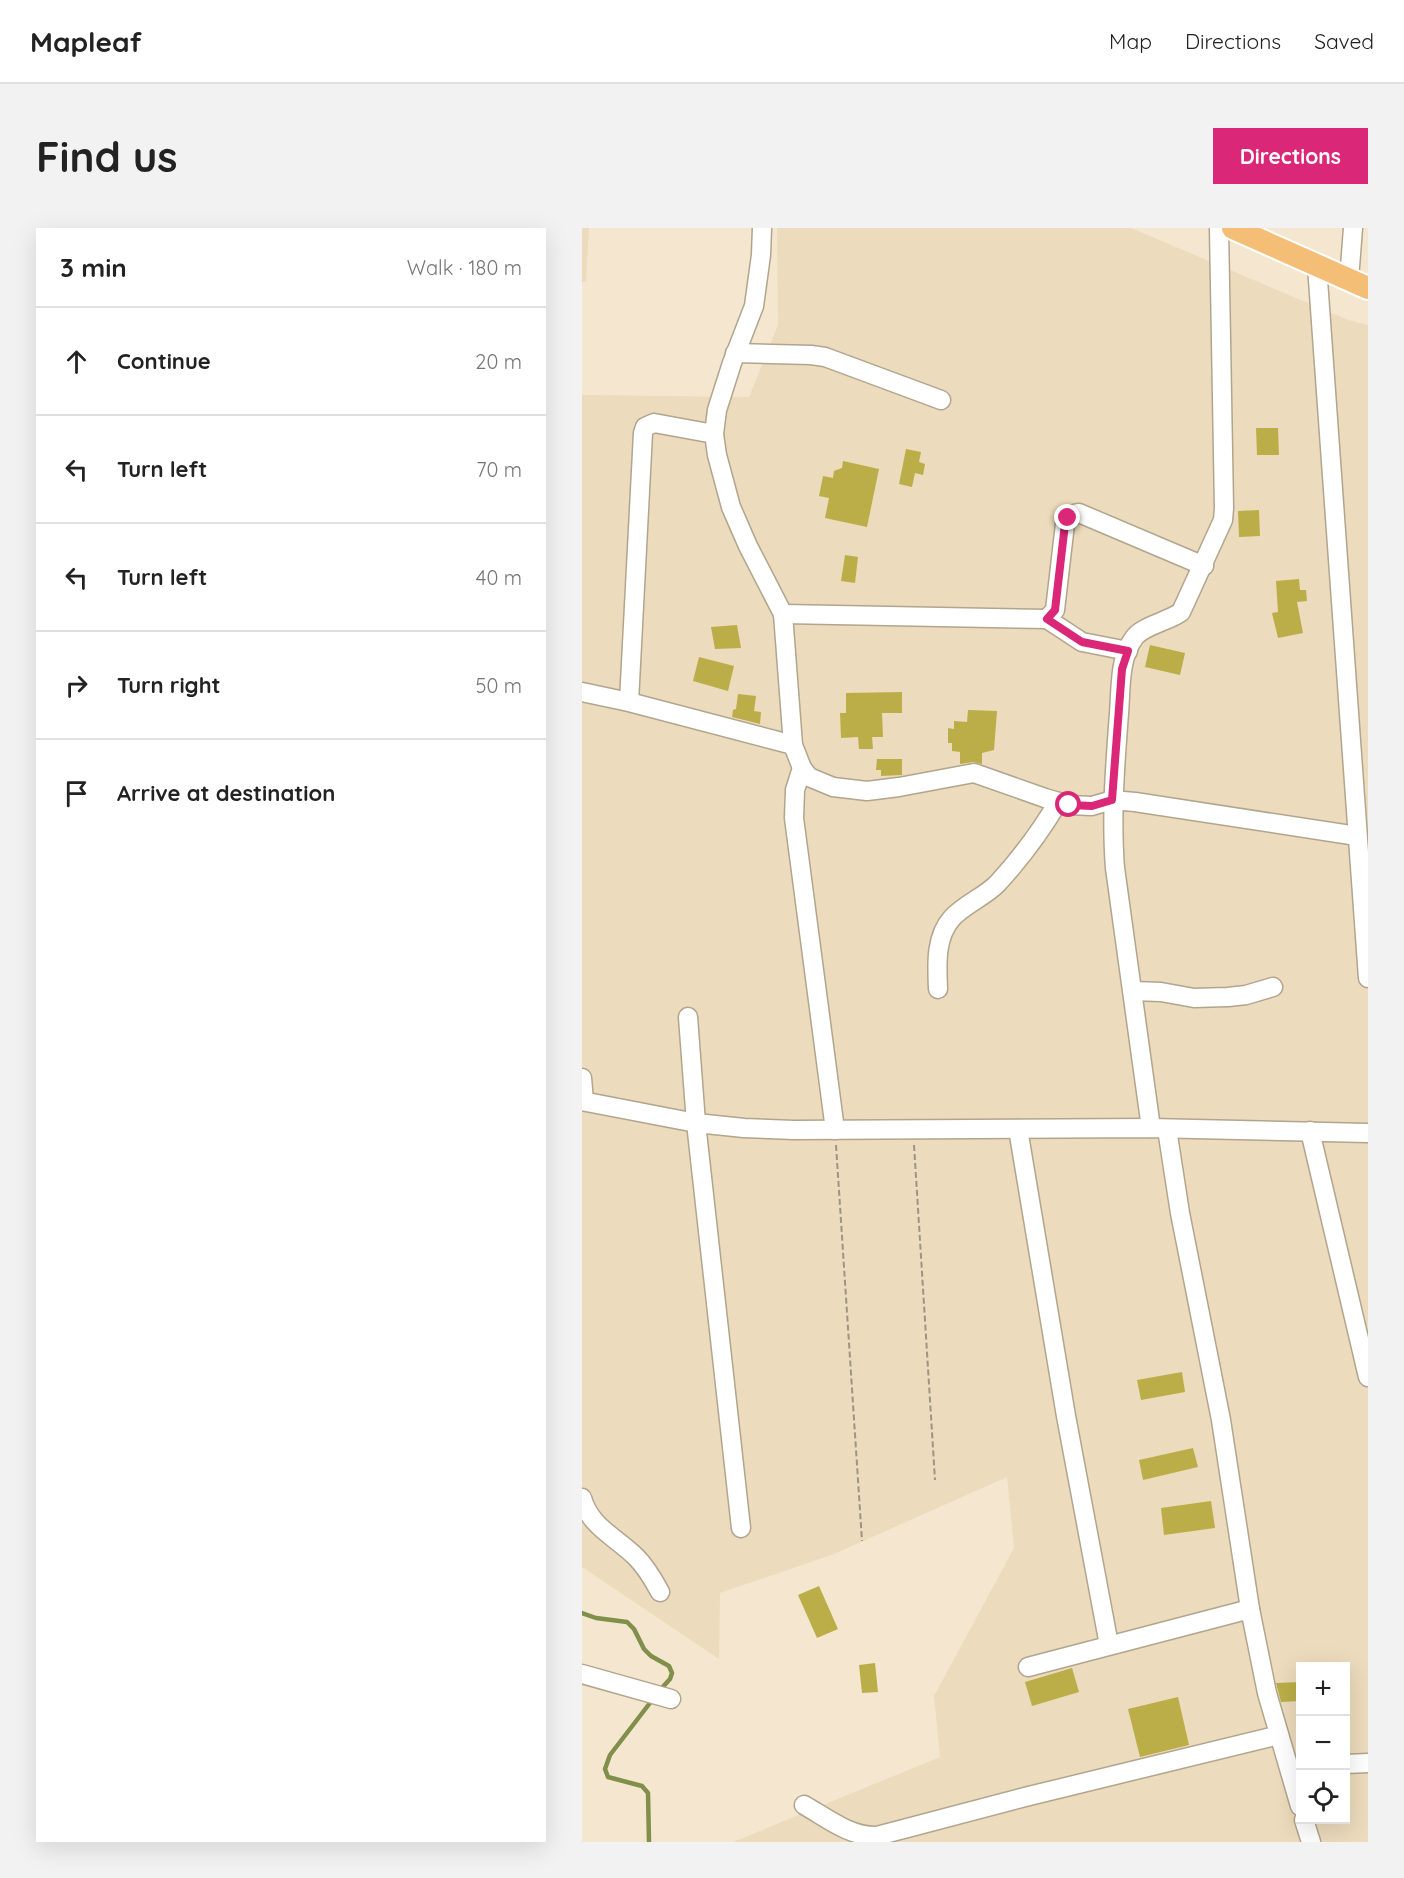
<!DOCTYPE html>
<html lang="en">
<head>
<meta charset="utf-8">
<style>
  body { margin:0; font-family:Quicksand,sans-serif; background:#f2f2f2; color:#222 }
  .controls { position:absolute; right:18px; bottom:18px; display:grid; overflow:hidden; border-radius:0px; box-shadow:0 6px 24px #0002 }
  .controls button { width:54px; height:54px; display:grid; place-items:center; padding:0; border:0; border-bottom:2px solid #e0e0e0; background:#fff; color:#222; font:30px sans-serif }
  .stop { position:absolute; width:18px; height:18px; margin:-14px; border:4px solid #db2777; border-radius:50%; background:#fff }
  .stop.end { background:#db2777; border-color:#fff; box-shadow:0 2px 6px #0008 }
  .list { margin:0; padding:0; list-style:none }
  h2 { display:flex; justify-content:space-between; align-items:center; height:78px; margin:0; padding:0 24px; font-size:26px }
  h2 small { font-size:20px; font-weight:400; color:#767676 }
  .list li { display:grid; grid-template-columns:39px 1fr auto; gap:18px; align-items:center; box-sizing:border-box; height:108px; padding:0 24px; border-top:2px solid #e0e0e0 }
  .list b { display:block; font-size:22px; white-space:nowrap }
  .list em { font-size:20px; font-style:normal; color:#767676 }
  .icon { flex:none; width:33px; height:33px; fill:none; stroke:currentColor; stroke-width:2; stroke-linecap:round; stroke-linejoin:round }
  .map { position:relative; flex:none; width:786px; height:1614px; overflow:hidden; border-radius:0px }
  header { display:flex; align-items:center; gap:36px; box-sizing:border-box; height:84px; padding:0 30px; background:#fff; border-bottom:2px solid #e0e0e0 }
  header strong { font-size:28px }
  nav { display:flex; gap:33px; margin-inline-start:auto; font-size:21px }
  .intro { display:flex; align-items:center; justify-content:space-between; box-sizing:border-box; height:144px; padding:0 36px }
  h1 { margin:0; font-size:42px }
  .button { padding:15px 27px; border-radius:0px; background:#db2777; color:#fff; font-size:21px; font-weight:700 }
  main { display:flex; gap:36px; padding:0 36px }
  aside { flex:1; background:#fff; border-radius:0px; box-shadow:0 6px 24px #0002 }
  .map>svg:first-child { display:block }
  .built { fill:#ecdbbc; fill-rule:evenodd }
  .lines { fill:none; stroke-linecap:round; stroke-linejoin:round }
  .stream { stroke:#808f4a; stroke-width:4.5 }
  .building { fill:#bbae48 }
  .minor-casing { stroke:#b1a58e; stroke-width:21 }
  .major-casing { stroke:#fff; stroke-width:26 }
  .path { stroke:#9e9483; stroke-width:2; stroke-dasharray:6 3; stroke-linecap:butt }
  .minor { stroke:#fff; stroke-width:18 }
  .major { stroke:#f5be77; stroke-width:22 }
  .route { stroke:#db2777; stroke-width:8 }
</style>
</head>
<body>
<header>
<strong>Mapleaf</strong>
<nav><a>Map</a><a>Directions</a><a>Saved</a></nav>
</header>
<div class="intro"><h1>Find us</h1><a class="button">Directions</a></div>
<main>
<aside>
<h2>3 min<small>Walk · 180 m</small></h2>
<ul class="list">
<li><svg class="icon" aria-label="ahead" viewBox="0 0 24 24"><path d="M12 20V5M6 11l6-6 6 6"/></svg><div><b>Continue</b></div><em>20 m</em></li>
<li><svg class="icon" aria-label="left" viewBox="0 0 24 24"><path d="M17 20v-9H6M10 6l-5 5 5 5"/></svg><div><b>Turn left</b></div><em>70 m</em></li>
<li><svg class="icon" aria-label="left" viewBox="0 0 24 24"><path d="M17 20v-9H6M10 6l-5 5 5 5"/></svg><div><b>Turn left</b></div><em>40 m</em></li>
<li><svg class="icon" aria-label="right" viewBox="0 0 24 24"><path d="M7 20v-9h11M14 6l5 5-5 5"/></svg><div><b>Turn right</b></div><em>50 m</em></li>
<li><svg class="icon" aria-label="arrive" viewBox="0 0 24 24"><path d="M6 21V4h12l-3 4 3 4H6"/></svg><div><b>Arrive at destination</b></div></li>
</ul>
</aside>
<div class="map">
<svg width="786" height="1614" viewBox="0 0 786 1614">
  <rect width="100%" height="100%" fill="#f5e7cf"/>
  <!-- built -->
  <g class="built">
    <path d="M0,0H7L4,54H0Z"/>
    <path d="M195,0H549L766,92L786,97V1614H151L358,1529L352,1468L432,1320L425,1249L252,1326L138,1365L137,1431L0,1339V167L167,169L196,97ZM718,1438H764V1592H718Z"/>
  </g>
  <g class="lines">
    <!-- stream -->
    <g class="stream">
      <path d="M0,1385L14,1390L45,1394L52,1401L62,1421L69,1428L87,1438L90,1445L88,1451L78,1462"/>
      <path d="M67,1614L66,1565L60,1558L26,1549L23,1541L28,1527L71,1471"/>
    </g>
  </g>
  <!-- building -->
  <g class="building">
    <path d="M674,200H696L697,227H675Z"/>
    <path d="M324,221L339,224L337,234L343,236L341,247L333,245L330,259L317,256Z"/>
    <path d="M261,233L297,241L285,299L243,290L247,270L237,268L241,248L251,250L252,243L260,240Z"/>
    <path d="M677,282L678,308L657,309L656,283Z"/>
    <path d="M263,327L276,329L273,355L259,353Z"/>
    <path d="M717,351L718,362H724L725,373L715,374L721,405L696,410L690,385L696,384L694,353Z"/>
    <path d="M155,397L159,420L133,421L129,399Z"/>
    <path d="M568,417L603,425L598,447L563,439Z"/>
    <path d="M117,429L152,438L146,463L111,453Z"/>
    <path d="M320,464V485H300L301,509H290L291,521H277L276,509L259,510L258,485H264V465Z"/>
    <path d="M156,466L174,468L172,483L179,484L178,496L150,489L151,482L154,481Z"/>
    <path d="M386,482L415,483L412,522L400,525V536L391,534L378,536V524L370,523V515H366V500L372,501V493L385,494Z"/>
    <path d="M295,531H320V547L299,548V542H294Z"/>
    <path d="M600,1144L603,1164L559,1172L555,1152Z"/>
    <path d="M611,1220L616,1239L561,1252L557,1232Z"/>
    <path d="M629,1273L633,1300L582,1307L579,1280Z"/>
    <path d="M237,1358L256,1401L235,1410L216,1367Z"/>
    <path d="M293,1435L296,1464L280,1465L277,1437Z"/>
    <path d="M490,1440L497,1464L450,1478L443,1454Z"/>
    <path d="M718,1454V1473L699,1474L694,1455Z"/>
    <path d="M596,1469L607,1517L558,1529L546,1481Z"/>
  </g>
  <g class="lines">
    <!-- minor casing -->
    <g class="minor-casing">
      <g id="minor">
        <path d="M180,0L179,27L172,78L150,135L135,182L132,206L135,227L149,279L166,318L201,386L211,517L220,540L227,549L251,559L285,563L317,559L392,545L463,570L487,577L510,578L530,572L553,574L775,608"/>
        <path d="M735,38L786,750"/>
        <path d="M767,52L771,0"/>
        <path d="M153,125L229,127L243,129L359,172"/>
        <path d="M201,386L465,391L473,382L483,296C487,289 489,286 497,285L622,338"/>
        <path d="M465,391L500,414L546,423"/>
        <path d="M0,464L47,474L211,517"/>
        <path d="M47,474L61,205L63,199L72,195L132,206"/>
        <path d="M220,540L213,562L212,590L253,902"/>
        <path d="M356,761C355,737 353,709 370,690C383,676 402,669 415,656C438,631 459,603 476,574"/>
        <path d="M551,763L579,764L612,770L646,769L664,767L691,759"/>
        <path d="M106,789L114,895L159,1300"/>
        <path d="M0,850L2,873"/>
        <path d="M0,873L114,895L162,900L212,902L569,900L786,905"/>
        <path d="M569,900L533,640C529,588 533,538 537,485C539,461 537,430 552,410C560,398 587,393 599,384L641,292L642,280L637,0"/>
        <path d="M436,901L484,1188L527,1417"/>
        <path d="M585,901L598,985L639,1192L668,1381L685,1465L718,1578"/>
        <path d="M728,903L786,1149"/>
        <path d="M0,1270C8,1299 34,1309 54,1329C64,1339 71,1351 78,1364"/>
        <path d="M446,1439L668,1381"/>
        <path d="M0,1446L89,1471"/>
        <path d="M764,1536L786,1535"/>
        <path d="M222,1577C245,1590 268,1609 295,1608L447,1568L697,1507"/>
        <path d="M722,1592L729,1614"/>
      </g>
    </g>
    <!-- major casing -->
    <g class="major-casing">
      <path id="major" d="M651,0L786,60"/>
    </g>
    <!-- path -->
    <g class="path">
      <path d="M254,917L280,1313"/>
      <path d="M332,917L353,1252"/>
    </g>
    <!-- minor -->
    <use href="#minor" class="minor"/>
    <!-- major -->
    <use href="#major" class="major"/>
  </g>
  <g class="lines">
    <!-- route -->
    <path class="route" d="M486,290L483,296L473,382L465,391L500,414L546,423L540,441L530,572L510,578L487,577"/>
  </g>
</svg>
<div class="controls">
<button>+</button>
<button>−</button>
<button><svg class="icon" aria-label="locate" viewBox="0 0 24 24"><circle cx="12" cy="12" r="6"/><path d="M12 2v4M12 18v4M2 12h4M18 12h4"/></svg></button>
</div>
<div class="stop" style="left:487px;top:577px"></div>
<div class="stop end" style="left:486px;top:290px"></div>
</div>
</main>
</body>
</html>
